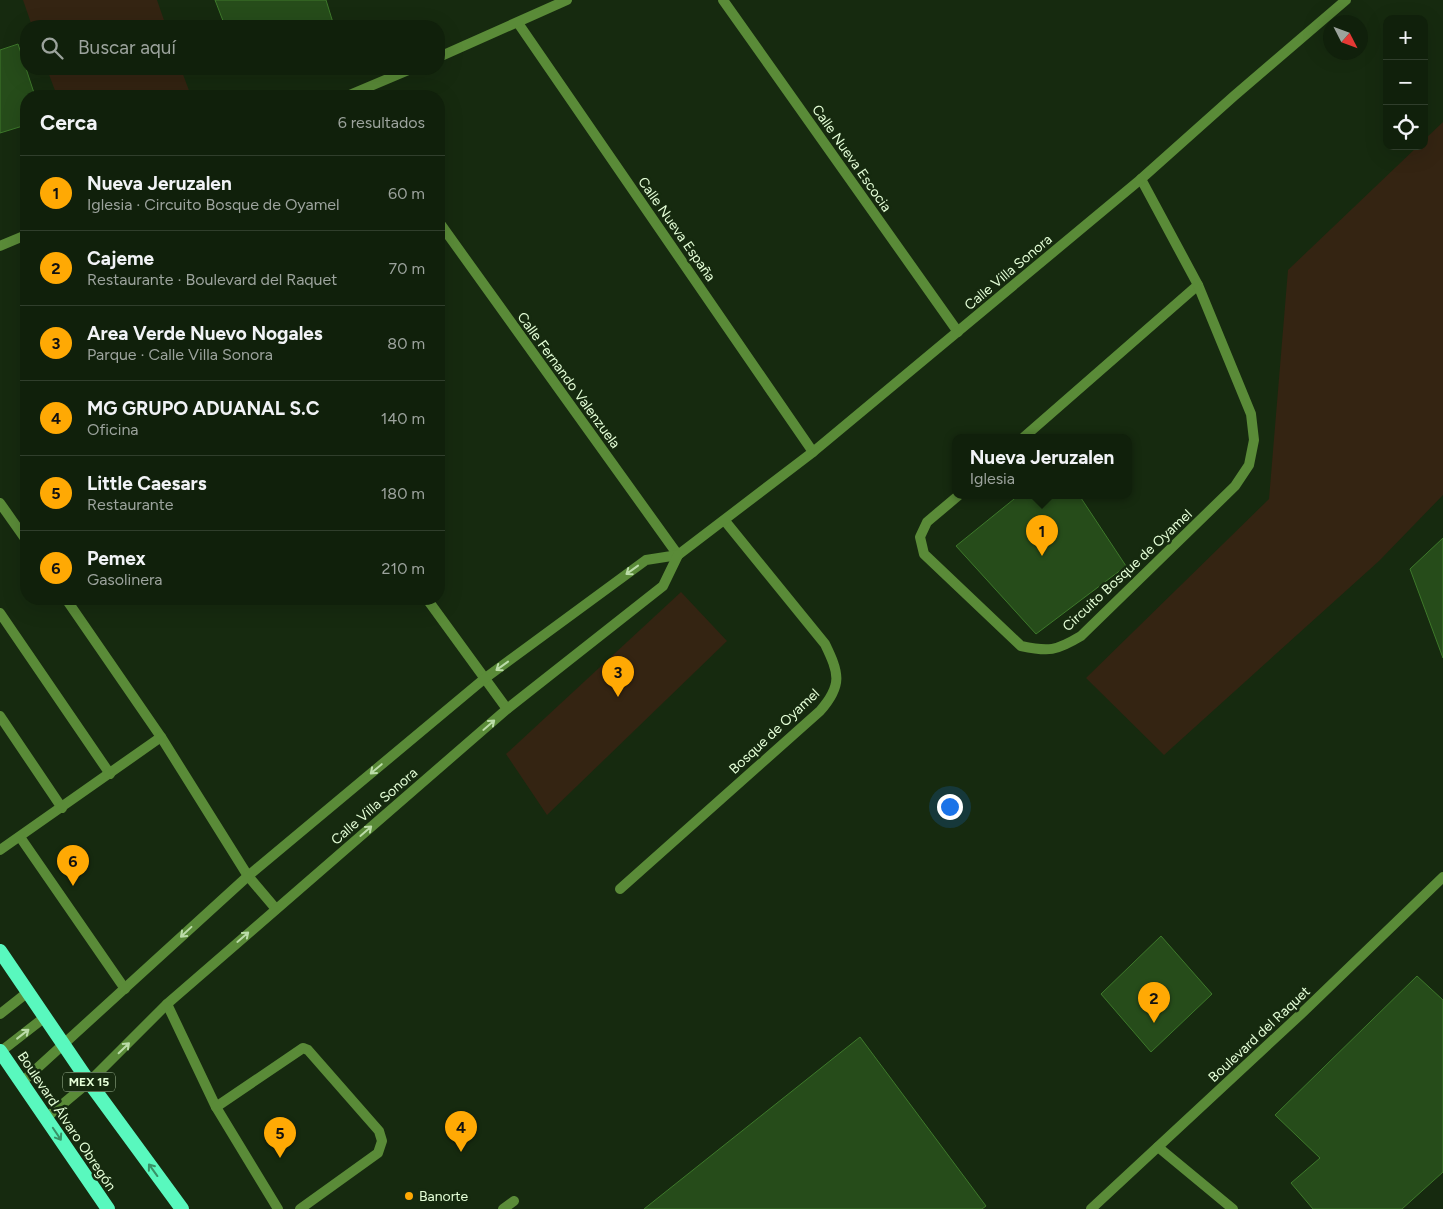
<!DOCTYPE html>
<html lang="es">
<head>
<meta charset="utf-8">
<style>
  body { margin:0; font-family:Figtree,sans-serif; background:#192814; color:#f1f3f6 }
  .controls { position:absolute; right:15px; top:15px; display:grid; overflow:hidden; border-radius:10px; box-shadow:0 5px 20px #0002 }
  .controls button { width:45px; height:45px; display:grid; place-items:center; padding:0; border:0; border-bottom:1px solid #303e2c; background:#10200b; color:#f1f3f6; font:25px sans-serif }
  .compass { position:absolute; left:1323px; top:15px; width:45px; height:45px; border-radius:50%; background:#10200b; box-shadow:0 5px 20px #0002; rotate:132deg }
  .you { position:absolute; left:949px; top:806px; width:18px; height:18px; margin:-12px; border:4px solid #fff; border-radius:50%; background:#1a73e8; box-shadow:0 0 0 8px #1a73e833 }
  .badge { display:grid; place-items:center; width:32px; height:32px; border-radius:50%; background:#ffa904; color:#111; font-size:16px; font-weight:700 }
  .pin { position:absolute; translate:-50% -41px; filter:drop-shadow(0 1px 2px #0008) }
  .pin::after { content:''; position:absolute; top:26px; width:18px; height:15px; background:inherit; clip-path:polygon(0 0,100% 0,50% 100%) }
  .popup { position:absolute; left:952px; top:434px; width:180px; height:65px; box-sizing:border-box; display:grid; place-content:center; border-radius:10px; background:#10200b; filter:drop-shadow(0 1px 4px #0005); font-size:16px; white-space:nowrap; color:#9ca39d }
  .popup b { font-size:19px; color:#f1f3f6 }
  .popup::after { content:''; position:absolute; left:50%; top:100%; margin-left:-10px; border:10px solid transparent; border-top-color:#10200b }
  .list { margin:0; padding:0; list-style:none }
  h2 { display:flex; justify-content:space-between; align-items:center; height:65px; margin:0; padding:0 20px; font-size:21px }
  h2 small { font-size:16px; font-weight:400; color:#9ca39d }
  .list li { display:grid; grid-template-columns:32px 1fr auto; gap:15px; align-items:center; box-sizing:border-box; height:75px; padding:0 20px; border-top:1px solid #303e2c }
  .list b { display:block; font-size:19px; white-space:nowrap }
  .list p { margin:0; font-size:16px; white-space:nowrap; color:#9ca39d }
  .list em { font-size:16px; font-style:normal; color:#9ca39d }
  .icon { flex:none; width:28px; height:28px; fill:none; stroke:currentColor; stroke-width:2; stroke-linecap:round; stroke-linejoin:round }
  .map { position:relative; flex:none; width:1443px; height:1209px; overflow:hidden }
  .search { position:absolute; background:#10200b; box-shadow:0 5px 20px #0002; left:20px; top:20px; width:425px; height:55px; display:flex; align-items:center; gap:12px; box-sizing:border-box; padding:0 18px; border-radius:20px; color:#9ca39d; font-size:19px }
  .panel { position:absolute; background:#10200b; box-shadow:0 5px 20px #0002; left:20px; top:90px; width:425px; height:515px; border-radius:20px }
  .map>svg:first-child { display:block }
  .green { fill:#342412 }
  .building { fill:#264c1a; stroke:#3e792b }
  .lines { fill:none; stroke-linecap:round; stroke-linejoin:round }
  .service { stroke:#5a8b38; stroke-width:10 }
  .minor { stroke:#5a8b38; stroke-width:10 }
  .tertiary { stroke:#5a8b38; stroke-width:10 }
  .trunk { stroke:#59f8be; stroke-width:14 }
  .oneway { stroke:#bbdca8 }
  .oneway2 { stroke:#389166 }
  .poi-dot { fill:#ffa904; stroke:#162a0f; stroke-width:2 }
  .labels { text-anchor:middle; stroke-width:5; stroke-linejoin:round; paint-order:stroke }
  .shield { fill:#162a0f; stroke:#a7bf9c; stroke-width:1 }
  .shield-label { font-size:12px; font-weight:bold; fill:#e5ffd8 }
  .street-label { font-size:14px; fill:#e5ffd8; stroke:#162a0f }
  .poi-label { font-size:14px; fill:#e5ffd8; stroke:#162a0f; text-anchor:start }
</style>
</head>
<body>
<div class="map">
<svg width="1443" height="1209" viewBox="0 0 1443 1209">
  <rect width="100%" height="100%" fill="#162a0f"/>
  <!-- green -->
  <g class="green">
    <path d="M23,0H157L166,26H32Z"/>
    <path d="M47,69H181L191,96H57Z"/>
    <path d="M1443,122V495L1379,561L1164,755L1086,678L1269,499L1288,270L1418,146H1424V140Z"/>
    <path d="M681,592L727,641L547,815L506,754Z"/>
  </g>
  <!-- building -->
  <g class="building">
    <path d="M215,0H326L334,26H225Z"/>
    <path d="M18,44L35,96H26V125L0,133V50Z"/>
    <path d="M1019,495H1079L1126,566L1036,634L956,546Z"/>
    <path d="M1443,538V658L1410,569Z"/>
    <path d="M1161,936L1212,994L1151,1052L1101,994Z"/>
    <path d="M1417,976L1443,1000V1172L1402,1209H1313L1291,1183L1320,1158L1275,1115Z"/>
    <path d="M860,1037L986,1206L982,1209H644Z"/>
  </g>
  <g class="lines">
    <!-- service -->
    <g class="service">
      <path d="M0,503L26,540"/>
      <path d="M66,599L161,737L248,876L276,909"/>
      <path d="M0,613L110,774"/>
      <path d="M0,716L62,808"/>
      <path d="M20,837L125,989"/>
      <path d="M0,850L161,737"/>
      <path d="M167,1004L216,1107L278,1209"/>
      <path d="M216,1107L303,1048L308,1050L379,1131L382,1141L378,1153L300,1209"/>
      <path d="M1158,1147L1233,1209"/>
    </g>
    <!-- minor -->
    <g class="minor">
      <path d="M723,0L958,332"/>
      <path d="M518,23L813,452"/>
      <path d="M439,57L567,0"/>
      <path d="M347,96L411,69"/>
      <path d="M439,222L678,555"/>
      <path d="M0,246L26,235"/>
      <path d="M1024,437L1198,285"/>
      <path d="M959,495L927,522L920,537L924,554L1021,646C1049,652 1056,651 1081,636L1235,486L1249,465L1254,440L1251,414L1198,285L1141,179"/>
      <path d="M427,599L507,709"/>
      <path d="M620,889L820,711C843,685 839,673 825,644L725,521"/>
      <path d="M0,1014L28,992"/>
      <path d="M0,1052L45,1017"/>
      <path d="M22,1082L248,876L484,679L646,560L678,555L813,452L1141,179L1234,96L1346,0"/>
      <path d="M46,1118L89,1082L167,1004L507,709L663,586L678,555"/>
      <path d="M503,1209L514,1201"/>
    </g>
    <!-- tertiary -->
    <path class="tertiary" d="M1091,1209L1302,1013L1443,877"/>
    <!-- trunk -->
    <g class="trunk">
      <path d="M0,951L89,1082L182,1209"/>
      <path d="M0,1051L108,1209"/>
    </g>
  </g>
  <!-- one-way arrows -->
  <defs><path id="oneway-shaft" d="M-6 0H5M1.5-3L5.5 0L1.5 3" fill="none" stroke-width="1.6" stroke-linecap="round" stroke-linejoin="round" transform="scale(1.25)"/></defs>
  <g class="oneway">
    <use href="#oneway-shaft" transform="translate(632 570) rotate(144)"/>
    <use href="#oneway-shaft" transform="translate(502 666) rotate(144)"/>
    <use href="#oneway-shaft" transform="translate(489 725) rotate(-41)"/>
    <use href="#oneway-shaft" transform="translate(376 769) rotate(140)"/>
    <use href="#oneway-shaft" transform="translate(366 831) rotate(-41)"/>
    <use href="#oneway-shaft" transform="translate(186 932) rotate(137)"/>
    <use href="#oneway-shaft" transform="translate(243 937) rotate(-41)"/>
    <use href="#oneway-shaft" transform="translate(23 1034) rotate(-38)"/>
    <use href="#oneway-shaft" transform="translate(124 1048) rotate(-44)"/>
  </g>
  <g class="oneway2">
    <use href="#oneway-shaft" transform="translate(57 1134) rotate(56)"/>
    <use href="#oneway-shaft" transform="translate(153 1170) rotate(-126)"/>
  </g>
  <!-- markers -->
  <circle class="poi-dot" cx="409" cy="1196" r="5"/>
  <g class="labels">
    <!-- shield labels -->
    <rect class="shield" x="63" y="1072.5" width="52" height="19" rx="4"/>
    <g class="shield-label">
      <text x="89" y="1086">MEX 15</text>
    </g>
    <!-- street labels -->
    <g class="street-label">
      <text transform="translate(852 158) rotate(55)" y="5">Calle Nueva Escocia</text>
      <text transform="translate(677 229) rotate(55)" y="5">Calle Nueva España</text>
      <text transform="translate(1008 272) rotate(-40)" y="5">Calle Villa Sonora</text>
      <text transform="translate(569 380) rotate(54)" y="5">Calle Fernando Valenzuela</text>
      <text transform="translate(1127 570) rotate(-43)" y="5">Circuito Bosque de Oyamel</text>
      <text transform="translate(774 731) rotate(-43)" y="5">Bosque de Oyamel</text>
      <text transform="translate(374 806) rotate(-41)" y="5">Calle Villa Sonora</text>
      <text transform="translate(1259 1034) rotate(-43)" y="5">Boulevard del Raquet</text>
      <text transform="translate(67 1121) rotate(56)" y="5">Boulevard Álvaro Obregón</text>
    </g>
    <!-- poi labels -->
    <g class="poi-label">
      <text x="419" y="1201">Banorte</text>
    </g>
  </g>
</svg>
<div class="controls">
<button>+</button>
<button>−</button>
<button><svg class="icon" aria-label="locate" viewBox="0 0 24 24"><circle cx="12" cy="12" r="6"/><path d="M12 2v4M12 18v4M2 12h4M18 12h4"/></svg></button>
</div>
<svg class="compass" viewBox="-18 -18 36 36"><path d="M0-13l5 13h-10z" fill="#e53935"/><path d="M0 13l5-13h-10z" fill="#9ca39d"/></svg>
<div class="you"></div>
<div class="pin badge" style="left:1042px;top:556px">1</div>
<div class="popup"><b>Nueva Jeruzalen</b>Iglesia</div>
<div class="pin badge" style="left:1154px;top:1023px">2</div>
<div class="pin badge" style="left:618px;top:697px">3</div>
<div class="pin badge" style="left:461px;top:1152px">4</div>
<div class="pin badge" style="left:280px;top:1158px">5</div>
<div class="pin badge" style="left:73px;top:886px">6</div>
<div class="search"><svg class="icon" aria-label="search" viewBox="0 0 24 24"><circle cx="10" cy="10" r="6"/><path d="M15 15l6 6"/></svg>Buscar aquí</div>
<section class="panel">
<h2>Cerca<small>6 resultados</small></h2>
<ul class="list">
<li><span class="badge">1</span><div><b>Nueva Jeruzalen</b><p>Iglesia · Circuito Bosque de Oyamel</p></div><em>60 m</em></li>
<li><span class="badge">2</span><div><b>Cajeme</b><p>Restaurante · Boulevard del Raquet</p></div><em>70 m</em></li>
<li><span class="badge">3</span><div><b>Area Verde Nuevo Nogales</b><p>Parque · Calle Villa Sonora</p></div><em>80 m</em></li>
<li><span class="badge">4</span><div><b>MG GRUPO ADUANAL S.C</b><p>Oficina</p></div><em>140 m</em></li>
<li><span class="badge">5</span><div><b>Little Caesars</b><p>Restaurante</p></div><em>180 m</em></li>
<li><span class="badge">6</span><div><b>Pemex</b><p>Gasolinera</p></div><em>210 m</em></li>
</ul>
</section>
</div>
</body>
</html>
